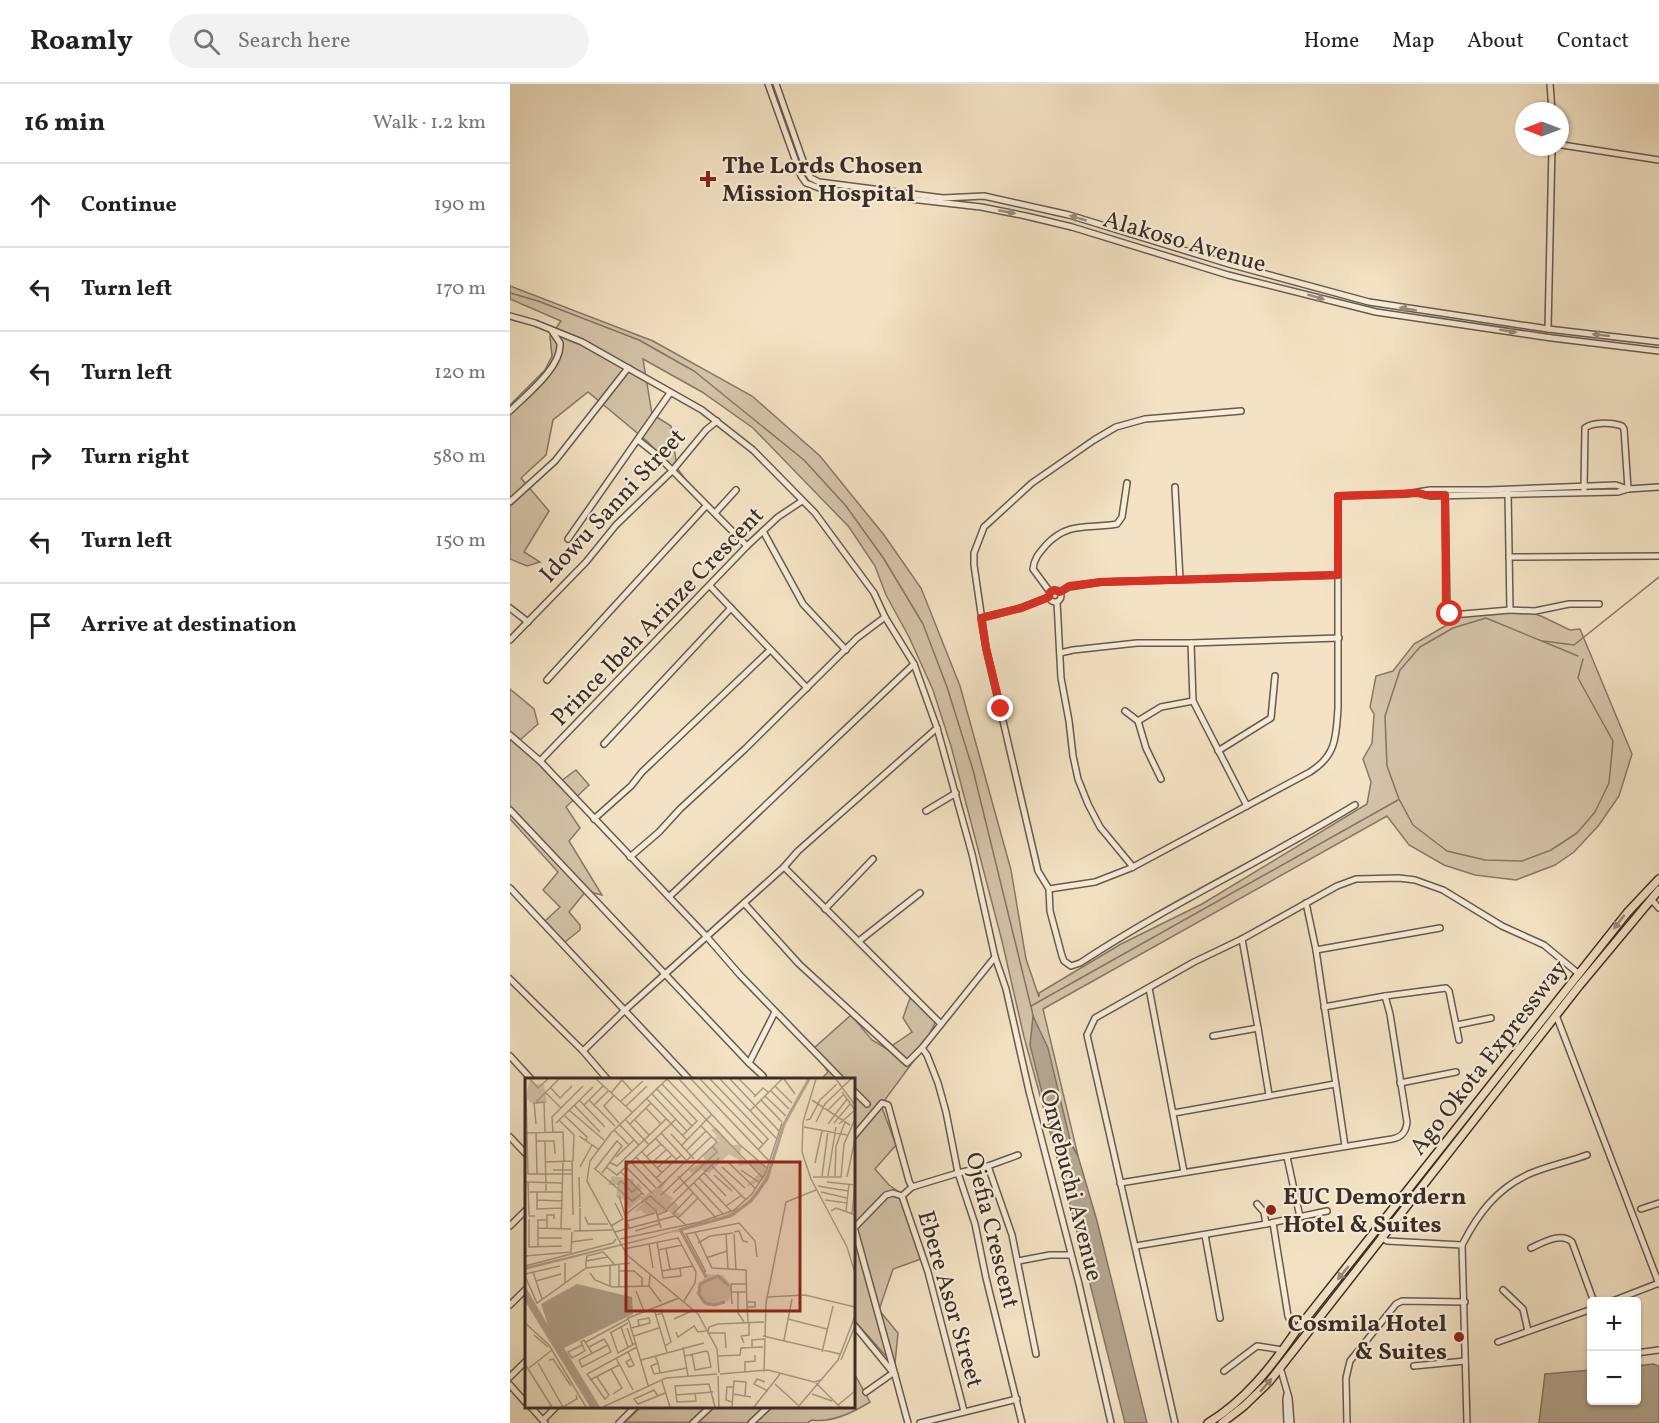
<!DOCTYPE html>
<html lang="en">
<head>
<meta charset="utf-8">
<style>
  body { margin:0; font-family:Vollkorn,serif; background:#f2f2f2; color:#202124 }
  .controls { position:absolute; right:18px; bottom:18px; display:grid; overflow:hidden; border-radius:6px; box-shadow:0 2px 4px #0004 }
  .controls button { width:54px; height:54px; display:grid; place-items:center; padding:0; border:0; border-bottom:2px solid #e0e0e0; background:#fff; color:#202124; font:30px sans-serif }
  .compass { position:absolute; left:1005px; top:18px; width:54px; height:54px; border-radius:50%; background:#fff; box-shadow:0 2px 4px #0004; rotate:270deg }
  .stop { position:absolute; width:18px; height:18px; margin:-14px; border:4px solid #d93025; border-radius:50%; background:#fff }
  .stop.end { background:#d93025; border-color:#fff; box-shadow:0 2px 6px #0008 }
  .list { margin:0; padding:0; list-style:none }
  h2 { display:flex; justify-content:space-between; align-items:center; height:78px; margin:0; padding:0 24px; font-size:26px }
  h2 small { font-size:20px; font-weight:400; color:#757577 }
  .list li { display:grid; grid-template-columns:39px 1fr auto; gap:18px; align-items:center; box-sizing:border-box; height:84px; padding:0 24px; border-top:2px solid #e0e0e0 }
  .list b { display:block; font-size:22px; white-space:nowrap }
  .list em { font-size:20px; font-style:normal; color:#757577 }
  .icon { flex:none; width:33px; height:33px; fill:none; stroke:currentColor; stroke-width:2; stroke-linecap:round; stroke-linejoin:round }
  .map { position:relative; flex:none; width:1149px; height:1339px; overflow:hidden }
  header { display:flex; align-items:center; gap:36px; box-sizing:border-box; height:84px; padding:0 30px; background:#fff; border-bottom:2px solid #e0e0e0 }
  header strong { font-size:28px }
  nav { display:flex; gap:33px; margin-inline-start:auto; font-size:21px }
  .search { width:420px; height:54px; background:#f2f2f2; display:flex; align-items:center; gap:15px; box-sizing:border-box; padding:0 21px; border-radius:33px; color:#757577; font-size:22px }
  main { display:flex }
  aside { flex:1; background:#fff }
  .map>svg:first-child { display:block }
  .green { fill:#d4c4a9; stroke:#877868; stroke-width:1.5 }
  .water { fill:#b4a58f; stroke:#837565; stroke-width:1.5 }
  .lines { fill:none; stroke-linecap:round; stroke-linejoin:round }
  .stream { stroke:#837565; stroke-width:1.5 }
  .minor-casing { stroke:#685a4e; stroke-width:8 }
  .major-casing { stroke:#3a2c27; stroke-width:10 }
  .minor { stroke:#f7edd9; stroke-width:5 }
  .major { stroke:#f3e3c4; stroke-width:7 }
  .oneway { fill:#988c80 }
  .oneway2 { fill:#968876 }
  .route { stroke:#d93025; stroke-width:8 }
  .poi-dot { fill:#8f2418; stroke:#f7edd9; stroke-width:2 }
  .labels { text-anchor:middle; stroke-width:4.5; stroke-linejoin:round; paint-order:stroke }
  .poi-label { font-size:24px; font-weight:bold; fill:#3a2c27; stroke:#f7edd9; text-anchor:start }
  .street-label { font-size:24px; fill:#3a2c27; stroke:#f7edd9 }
  .inset-river { fill:none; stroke:#b4a58f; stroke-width:3 }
  .inset-road { fill:none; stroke:#a99a85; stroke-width:1.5 }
  .view { fill:#8f2418; fill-opacity:0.15; stroke:#8f2418; stroke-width:3 }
  .inset-edge { fill:none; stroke:#3a2c27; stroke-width:3 }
</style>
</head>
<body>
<header>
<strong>Roamly</strong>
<div class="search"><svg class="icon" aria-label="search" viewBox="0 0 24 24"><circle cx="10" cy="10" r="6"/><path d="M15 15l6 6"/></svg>Search here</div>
<nav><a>Home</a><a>Map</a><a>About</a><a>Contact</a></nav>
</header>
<main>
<aside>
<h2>16 min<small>Walk · 1.2 km</small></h2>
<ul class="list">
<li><svg class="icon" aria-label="ahead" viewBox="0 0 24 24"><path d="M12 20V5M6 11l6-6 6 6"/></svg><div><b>Continue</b></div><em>190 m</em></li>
<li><svg class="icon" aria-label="left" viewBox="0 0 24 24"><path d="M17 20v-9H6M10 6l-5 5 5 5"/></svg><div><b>Turn left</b></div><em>170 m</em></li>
<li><svg class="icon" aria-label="left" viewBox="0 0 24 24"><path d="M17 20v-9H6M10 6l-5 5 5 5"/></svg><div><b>Turn left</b></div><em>120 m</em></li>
<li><svg class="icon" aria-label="right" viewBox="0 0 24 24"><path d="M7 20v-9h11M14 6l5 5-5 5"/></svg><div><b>Turn right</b></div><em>580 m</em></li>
<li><svg class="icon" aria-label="left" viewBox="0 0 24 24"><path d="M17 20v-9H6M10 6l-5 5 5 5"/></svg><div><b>Turn left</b></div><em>150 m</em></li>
<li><svg class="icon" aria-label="arrive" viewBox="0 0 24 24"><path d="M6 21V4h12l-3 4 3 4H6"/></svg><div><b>Arrive at destination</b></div></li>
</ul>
</aside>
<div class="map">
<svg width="1149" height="1339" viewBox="0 0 1149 1339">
  <rect width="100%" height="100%" fill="#f3e3c4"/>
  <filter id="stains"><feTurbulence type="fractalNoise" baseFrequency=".00333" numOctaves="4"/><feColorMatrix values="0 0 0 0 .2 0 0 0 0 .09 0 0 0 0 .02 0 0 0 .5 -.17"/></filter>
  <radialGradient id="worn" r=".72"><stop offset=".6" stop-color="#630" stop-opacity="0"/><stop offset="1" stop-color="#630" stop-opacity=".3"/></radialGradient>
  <!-- green -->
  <g class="green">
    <path d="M0,202L143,257L242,312L310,372L374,451L411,504L450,602L501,786L516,875L529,913V909L611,860L692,820L857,720L861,698L853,675L862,659L864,630L860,623L866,592L883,587L904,560L952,532L1003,523L1031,532L1060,546L1070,545L1122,670L1109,712L1089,741L1064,768L1045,781L1006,796L965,791L934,781L899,761L877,732L533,925L568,1072L561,1060L550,1019L541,1038L549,1081L514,953L492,857L441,662L423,606L399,553L376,511L365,482L339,443L243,344L192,308L133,275L142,330L161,342L167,384L191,416L138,358L78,308L43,336L36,371L11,394L39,427L14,468L30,478L17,482L0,475V321L35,286L42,272L40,252L51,237L0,215Z"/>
    <path d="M0,605L24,625L28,640L10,656L47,700L66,686L79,701L56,723L70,744L59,757L92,811L76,807L59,828L70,841V846L55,858L34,838L50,823L33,806L48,788L0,735Z"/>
    <path d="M400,914L427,935L411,967L371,1021L386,1061L365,1085L379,1101L396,1113L411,1175L383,1185L369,1226L388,1249L385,1279L374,1270L344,1236V996L311,995L318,988L303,965L341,931L362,956L377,965L402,948L393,934Z"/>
    <path d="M344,1289L360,1318C344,1328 321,1339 302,1336L297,1339L115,1338L131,1323L344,1322Z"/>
  </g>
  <!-- water -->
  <g class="water">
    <path d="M523,932L538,964L561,1060L568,1072L587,1137L637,1339H615L520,961Z"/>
    <path d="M1143,1280L1149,1282V1339H1029L1035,1290L1081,1286L1082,1316H1126L1127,1282Z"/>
  </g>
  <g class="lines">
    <!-- stream -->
    <g class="stream">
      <path d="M0,209L28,217L129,256L184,287L294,376L336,422L374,475L413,540L437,603L463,686L524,935"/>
      <path d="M1033,557L1064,561L1149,493"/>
      <path d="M1068,572L976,534L943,544L910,563L890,586L875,632L877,682L889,715L903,741L937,767L975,776L1012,777L1041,766L1067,749L1085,728L1099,699L1103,657L1068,594L1073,575"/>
      <path d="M521,922L888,716"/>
    </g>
    <!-- minor casing -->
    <g class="minor-casing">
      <g id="minor">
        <path d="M258,0L291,92L296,99L312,105L471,123L516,132L562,143L718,191L866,228L1042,254L1149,267"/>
        <path d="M266,0L297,88L301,94L309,98L433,114L474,112L559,131L719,180L859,218L1038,245L1149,258"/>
        <path d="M1040,0L1042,27"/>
        <path d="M1052,61L1149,76"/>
        <path d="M0,232L25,239L72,258L192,326L243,366L305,429L364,509L375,533L404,580L427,644L462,770L485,873L496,905L519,1007L569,1200L601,1339"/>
        <path d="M1038,245L1042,63"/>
        <path d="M0,327C16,311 52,283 50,259L42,247"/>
        <path d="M731,327L635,335L606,343L584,356L522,399L474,443L464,469V481L476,564L528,787L539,805L540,827L552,872L554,877L561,882L570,879C658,821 755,776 845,721"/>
        <path d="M128,356L147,371L237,462"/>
        <path d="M665,403L670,495"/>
        <path d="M1074,405L1075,344C1083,338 1102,338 1112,342L1114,345L1118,405"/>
        <path d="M935,408L937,528L942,531L1000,526"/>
        <path d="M998,408L1000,526L1025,527L1059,520H1089"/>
        <path d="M909,409L921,412L1108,408L1118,405L1149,403"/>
        <path d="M0,418L45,377L118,284"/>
        <path d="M205,429L226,406"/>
        <path d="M253,447L293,520L336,566"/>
        <path d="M58,455L160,309"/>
        <path d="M999,473L1149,472"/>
        <path d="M200,502L297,604"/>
        <circle cx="545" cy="512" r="6"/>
        <path d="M540,508L523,485C524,474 530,468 536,461C559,437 578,445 607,440L612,433L617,399"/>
        <path d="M550,508L559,503L591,498L828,491"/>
        <path d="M547,518L551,594L559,637L563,672L568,695L578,720L590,743L623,783"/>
        <path d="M0,524L18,538"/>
        <path d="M471,534L511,524L539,513"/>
        <path d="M0,556L76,478L106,441L162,387L196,346L207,337"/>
        <path d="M681,559L683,617L737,722"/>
        <path d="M550,569L563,566L627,559H681L829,554"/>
        <path d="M37,596L196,422"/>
        <path d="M615,627L628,637L636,664L651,695"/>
        <path d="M628,637L651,623L683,617"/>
        <path d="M0,651L30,677L197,853L230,891L332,996"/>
        <path d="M94,660L221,524"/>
        <path d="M708,667L761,634L765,592"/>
        <path d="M30,677L237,462L268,433L292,417"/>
        <path d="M0,726L239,979"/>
        <path d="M416,727L446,709"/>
        <path d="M84,735L121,702L132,688L260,566"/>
        <path d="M120,773L149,748L170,725L235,665L347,554L375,533"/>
        <path d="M274,783L431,940"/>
        <path d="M0,804L180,996"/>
        <path d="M539,805L585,798L621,784L800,688C827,671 826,652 828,624V412L896,410L920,406H978L1106,401L1118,405"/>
        <path d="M159,813L404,580"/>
        <path d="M1141,815L1149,824"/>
        <path d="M234,819L289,880L397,979L412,964L485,873"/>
        <path d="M796,819L806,866L835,1062"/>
        <path d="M315,825L363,775"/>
        <path d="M349,857L410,809"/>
        <path d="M806,866L930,844"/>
        <path d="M0,895L73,967L98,996"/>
        <path d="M639,904L674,1088"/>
        <path d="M875,912L936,904L939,907L949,956"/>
        <path d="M1046,931L1149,1200"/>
        <path d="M947,941L981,934"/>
        <path d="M748,944L759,1011"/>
        <path d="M703,952L748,944L732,855"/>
        <path d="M412,964L417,971L428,999L436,1028L448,1089L465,1140L476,1194L512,1339"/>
        <path d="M73,967L114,927L274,783L288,767L427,644"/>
        <path d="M0,972L22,996"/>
        <path d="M253,992L239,979L265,928"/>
        <path d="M890,999L946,988"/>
        <path d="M344,1007L357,1020"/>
        <path d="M664,1029L825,1000"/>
        <path d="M344,1052L372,1019L378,1021L399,1097L402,1103"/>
        <path d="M0,1053L16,1070"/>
        <path d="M777,1073L790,1133"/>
        <path d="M478,1082L502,1151L526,1270"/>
        <path d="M610,1099L882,1055C892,1053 896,1048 897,1038L880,930L875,912L814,923"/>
        <path d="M392,1112L418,1188L454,1327"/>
        <path d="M747,1120L754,1128L756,1140"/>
        <path d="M1131,1125L1149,1119"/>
        <path d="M763,1139L778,1232L786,1247"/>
        <path d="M0,1142L16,1126"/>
        <path d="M344,1143L385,1291"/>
        <path d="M344,1144L376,1111L383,1109L392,1112L402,1103L448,1089L478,1082L508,1071"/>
        <path d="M695,1151L710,1234"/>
        <path d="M871,1153L877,1157L952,1161C968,1130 986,1105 1019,1090C1037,1082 1058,1078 1077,1071"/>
        <path d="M952,1161L957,1339"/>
        <path d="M626,1162L756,1140L817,1127"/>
        <path d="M1021,1164C1034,1158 1051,1148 1062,1158L1084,1218"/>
        <path d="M508,1177L540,1171H561"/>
        <path d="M993,1206L1013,1225L1018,1247"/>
        <path d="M1100,1218L1149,1199"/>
        <path d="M0,1221L16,1205"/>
        <path d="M344,1241L385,1291L398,1339"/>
        <path d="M988,1258L1082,1225"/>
        <path d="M1126,1269L1149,1266"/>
        <path d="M904,1282L955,1277"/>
        <path d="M770,1283L779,1314L781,1339"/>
        <path d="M714,1287L747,1262L773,1266"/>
        <path d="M0,1293L16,1277"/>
        <path d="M0,1301L16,1319"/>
        <path d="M356,1308L383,1289"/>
        <path d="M20,1322L35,1339"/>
        <path d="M33,1336L47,1322"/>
        <path d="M109,1339L126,1322"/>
        <path d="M183,1339L201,1322"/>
        <path d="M241,1339L259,1322"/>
        <path d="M410,1339L507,1315"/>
        <path d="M665,1339L577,951L585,934L684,878L732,855L827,802L846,795L889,794L905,796L933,806L992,842L1034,861L1069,890"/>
        <path d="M777,1339L776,1315L777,1310"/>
        <path d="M837,1339L836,1294L840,1277L886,1220L892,1217L955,1218"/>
      </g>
    </g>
    <!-- major casing -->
    <g class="major-casing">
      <g id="major">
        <path d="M698,1339C735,1317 762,1282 786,1247L1117,829L1149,795"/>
        <path d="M712,1339L734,1322L759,1298L1069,902L1149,806"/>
      </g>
    </g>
    <!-- minor -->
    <use href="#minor" class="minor"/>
    <!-- major -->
    <use href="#major" class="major"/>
  </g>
  <!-- one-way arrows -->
  <defs><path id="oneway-solid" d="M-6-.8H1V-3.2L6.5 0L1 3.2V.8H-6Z" transform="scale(1.5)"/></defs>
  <g class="oneway">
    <use href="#oneway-solid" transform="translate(497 128) rotate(11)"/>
    <use href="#oneway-solid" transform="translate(568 134) rotate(-164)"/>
    <use href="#oneway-solid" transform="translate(806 213) rotate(16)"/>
    <use href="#oneway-solid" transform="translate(898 225) rotate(-171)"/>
    <use href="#oneway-solid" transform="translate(998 247) rotate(9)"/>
    <use href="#oneway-solid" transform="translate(1091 251) rotate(-174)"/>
  </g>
  <g class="oneway2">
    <use href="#oneway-solid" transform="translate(1109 838) rotate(128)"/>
    <use href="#oneway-solid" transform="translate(833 1189) rotate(129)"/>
    <use href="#oneway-solid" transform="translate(756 1301) rotate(-49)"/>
  </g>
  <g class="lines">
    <!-- route -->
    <path class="route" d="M491,625L476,564L471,534L511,524L539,513L540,508L544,506L550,508L559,502L591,498L828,491V412L909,409L916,411H935L936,524L940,530"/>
  </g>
  <!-- markers -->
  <g class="poi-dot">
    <path d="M195 86h6v6h6v6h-6v6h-6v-6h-6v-6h6z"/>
    <circle cx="761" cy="1126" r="6"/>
    <circle cx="949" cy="1253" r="6"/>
  </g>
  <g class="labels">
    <!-- poi labels -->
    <g class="poi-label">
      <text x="212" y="89">The Lords Chosen<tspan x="212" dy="28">Mission Hospital</tspan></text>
      <text x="773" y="1120">EUC Demordern<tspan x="773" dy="28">Hotel &amp; Suites</tspan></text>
      <text x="937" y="1247" text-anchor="end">Cosmila Hotel<tspan x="937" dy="28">&amp; Suites</tspan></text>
    </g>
    <!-- street labels -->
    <g class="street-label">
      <text transform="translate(675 157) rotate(16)" y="8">Alakoso Avenue</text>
      <text transform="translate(102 421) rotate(-47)" y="8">Idowu Sanni Street</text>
      <text transform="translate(147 532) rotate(-46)" y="8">Prince Ibeh Arinze Crescent</text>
      <text transform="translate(978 973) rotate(-52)" y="8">Ago Okota Expressway</text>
      <text transform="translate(562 1101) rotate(76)" y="8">Onyebuchi Avenue</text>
      <text transform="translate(483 1146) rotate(76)" y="8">Ojefia Crescent</text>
      <text transform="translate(441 1215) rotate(74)" y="8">Ebere Asor Street</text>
    </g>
  </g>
  <!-- overview -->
  <g transform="translate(15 994)">
    <rect width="330" height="330" fill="#f3e3c4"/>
    <path d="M5,1L10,6H19L22,25L8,26L0,20ZM284,1L260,47L248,86L234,116L209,138L157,153L181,196L198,197L206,208L204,223L182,228L171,215L180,198L155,154L134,156L196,139L217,128L230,116L238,102L221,109L235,94L224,86L213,88L214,82L204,76L184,95L176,92L169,96L163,92L180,83L178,77L195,62H189L192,58L186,52L191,49L206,67H217L215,77L219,83L230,81L244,91L258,47ZM87,98L108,101L110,108L113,105L117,110L113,114L118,119L144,100L136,112L148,120L145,124H150L154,129L150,133L156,136L153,140L142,132L122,138L116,132L109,134L117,126L116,120L104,131L100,122L91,119L93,107H83Z" fill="#d4c4a9"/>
    <path d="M154,152L127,160L0,192V189ZM52,206L107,219L108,236L39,270L75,329H65L0,223V208L23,247L16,226Z" fill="#b4a58f"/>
    <path class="inset-river" d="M154,152L205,138L226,123L242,101L259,46L284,1M156,153L181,199M200,224L189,227L180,225L174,216L175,206L193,198L204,208M30,267L71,329M50,299L68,329"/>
    <path class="inset-road" d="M5,1L13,10L23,1M71,1L107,34M142,1L238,100M142,1L86,55L65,83L62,103L102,177L173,236L192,271L194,295M154,1L215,67L242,90M166,1L245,84M175,1L238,66M185,1L243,61L233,72M195,1L251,60M205,1L254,53M214,1L231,18M259,1L270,16M291,1L278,44L277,74L286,101L322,169L330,195M311,1L330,27M137,6L172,43L157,58M250,8L267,25M25,9L35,20L47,8M131,10L167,48M245,12L264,31M20,14L36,30M317,14L330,32M86,15L97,2L107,13M127,16L162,53M1,17L3,96H47M89,17L79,28L94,45M240,18L261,38M229,19L238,10L243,14M121,20L162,62M54,22L80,49M64,22L90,48M236,22L257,44M287,22L325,47M96,23L118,3M11,24L34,1M49,27L75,54M59,27L78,8M69,27L83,13M101,28L122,8M121,30L136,46M44,32L79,62M303,32L319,16M225,33L257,1M39,37L62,59L61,62M100,41L124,67M34,42L49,57L48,83M110,42L124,57M281,42L285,41L295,22L312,6M291,44L300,26L326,1M31,45L68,9M309,45L325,26M11,46L9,25L19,24L20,54M94,46L114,67M105,46L126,25M303,46L322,21M314,46L330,32M279,49L322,57M89,52L104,67M11,54L12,96M28,54L27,39L58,8M0,55L38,54L39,84M136,55L161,82M146,56L169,81M54,58L73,71M131,61L152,82M11,63H29L30,76M20,63L21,113M157,67L187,36M162,72L181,53M117,74L137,95M91,79L109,62M111,79L136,105M121,79L136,66M202,83L231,111M20,84L48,83M47,84L48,137M84,84L92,88L141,41M106,84L131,110M127,85L142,71M290,85L297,53M187,88L221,122M55,89L67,67M81,89L92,97L151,41M101,89L127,115M197,89L220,110M69,90L107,123L117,115M132,90L147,77M70,91L92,63L97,68L77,95M28,92H47M216,92L235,105M96,94L119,117M179,95L201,118M189,97L207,113M153,98L191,140M297,98L303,53M303,98L311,49M310,98L311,68L320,44M54,99L55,129M288,99H316L319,66L330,41M322,99L330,61M131,100L156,77M174,100L206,133M0,104L38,105M3,104L4,138H10M302,104L330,107M169,105L199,137M93,107L96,103L107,114L112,110M293,108L323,113M133,110L187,58M3,114H38M12,114V131L36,130M296,114L322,120M148,115L192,74L187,68M136,117L192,64L176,48M94,118L104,150M12,122L38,123M300,122L322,125M120,123L131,133L136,150M201,128L217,117M55,130V154M142,131L194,80M306,133L311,130L330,137M321,133L324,106M327,135L330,107M101,136L125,118L142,133L132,137M60,139L63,146H83M153,140L173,120M4,141V169L37,168M102,143L130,135M161,147L148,136L168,115M86,148L98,141L90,125M13,150L46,151M22,150V137H29V141M36,150L38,84M49,153L87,152M110,153L134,146M90,154L150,138M170,154L187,190L221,192L222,229M209,154L214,153L218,163L223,164M201,156L203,192M209,156L211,192M13,160H37M95,161L175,144L209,132L227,116L241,94L257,45M46,164L68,161M132,164L138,200L156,198L155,190M173,165L185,158L208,155M124,166L128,190M13,169V142H22M99,171L153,160L171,194L170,205L159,223M141,171L145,191M133,172L157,167M0,178L46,174L47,154M181,180L202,173M61,183L62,178L78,174L83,179M40,185V205M85,187V208M94,187V209M0,188L88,165L91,161M61,190V183L83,179L89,186M94,193H109L117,200V208M137,193L168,188M8,194L17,221M181,194L161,156L214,145L230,163L232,179M65,195L70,202L87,209L124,208M0,196L35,188M125,197L124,208L136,224M0,198L12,225L61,190L105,185M11,203L36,196M111,213L119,233M206,214V206H222M213,214V235L219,244M243,219L280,217L330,229M222,224H230V229H222M207,226L206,214H222M222,227L223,245M129,231L142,274M131,237L137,235L140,244L146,264L140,268M149,241L169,232M263,241L302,251M0,245L24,267L61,329M96,249L103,269M102,250L108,267M106,250L114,248L125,245L124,240L113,242L114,248M151,254L153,259L169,248L173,254L181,253M183,254L184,249L193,246L239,244M85,255L103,245M86,255L93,275L111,265M184,255H200L201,270M9,257L23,269M109,258L134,250M238,258L315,276M259,262L267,221M61,264L103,241M219,265L216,258L224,257V245M57,267L43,274L47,280L60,273L56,264L59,262L67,275M64,269L79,261L83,267L86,274L57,289L54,282L83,267M158,269L163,298M227,270V262L239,261M103,274L109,287L104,289L101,284L106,281M297,274L308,228M130,278L133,285L135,295L129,296L126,288L133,285M160,278L181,273L183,274L186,289L170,292L167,276M193,278L215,277L216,270L238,269M91,280L108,312M24,282L28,281L46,308M116,282L179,265M316,282L330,248M13,285L38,329M0,286L27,329M4,290L27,272M86,291L97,310L88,316M220,294V284L230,283V277M239,294L241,225L261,124L291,112M135,295L162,290M195,296L243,292L289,304L296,302M193,298L194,329M72,299L84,317L80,321L62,296L112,269M65,302L94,287M137,303L145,329M240,304L232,301L229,306L243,313M291,305L315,329M250,306L273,327M123,307L103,240L154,220M170,315L171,323L152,324L150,308L184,306L190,329M208,316L226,319M287,316L307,323M151,317L188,314M133,318L129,312L109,321L113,326L140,315M207,324L201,322L202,309H208M313,327L330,313M38,329L52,321L51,317M78,329L141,300L192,296M207,329L209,303L221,304L220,317M229,329L255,296M273,329L313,282L330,238"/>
    <path class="view" d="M101,84H275V233H101Z"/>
    <rect width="330" height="330" class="inset-edge"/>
  </g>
  <rect width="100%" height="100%" filter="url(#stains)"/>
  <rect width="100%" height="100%" fill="url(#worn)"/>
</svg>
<div class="controls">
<button>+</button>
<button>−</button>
</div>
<svg class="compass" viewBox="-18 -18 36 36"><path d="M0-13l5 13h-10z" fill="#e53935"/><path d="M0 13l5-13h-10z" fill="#757577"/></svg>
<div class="stop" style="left:940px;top:530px"></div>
<div class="stop end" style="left:491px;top:625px"></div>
</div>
</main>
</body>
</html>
